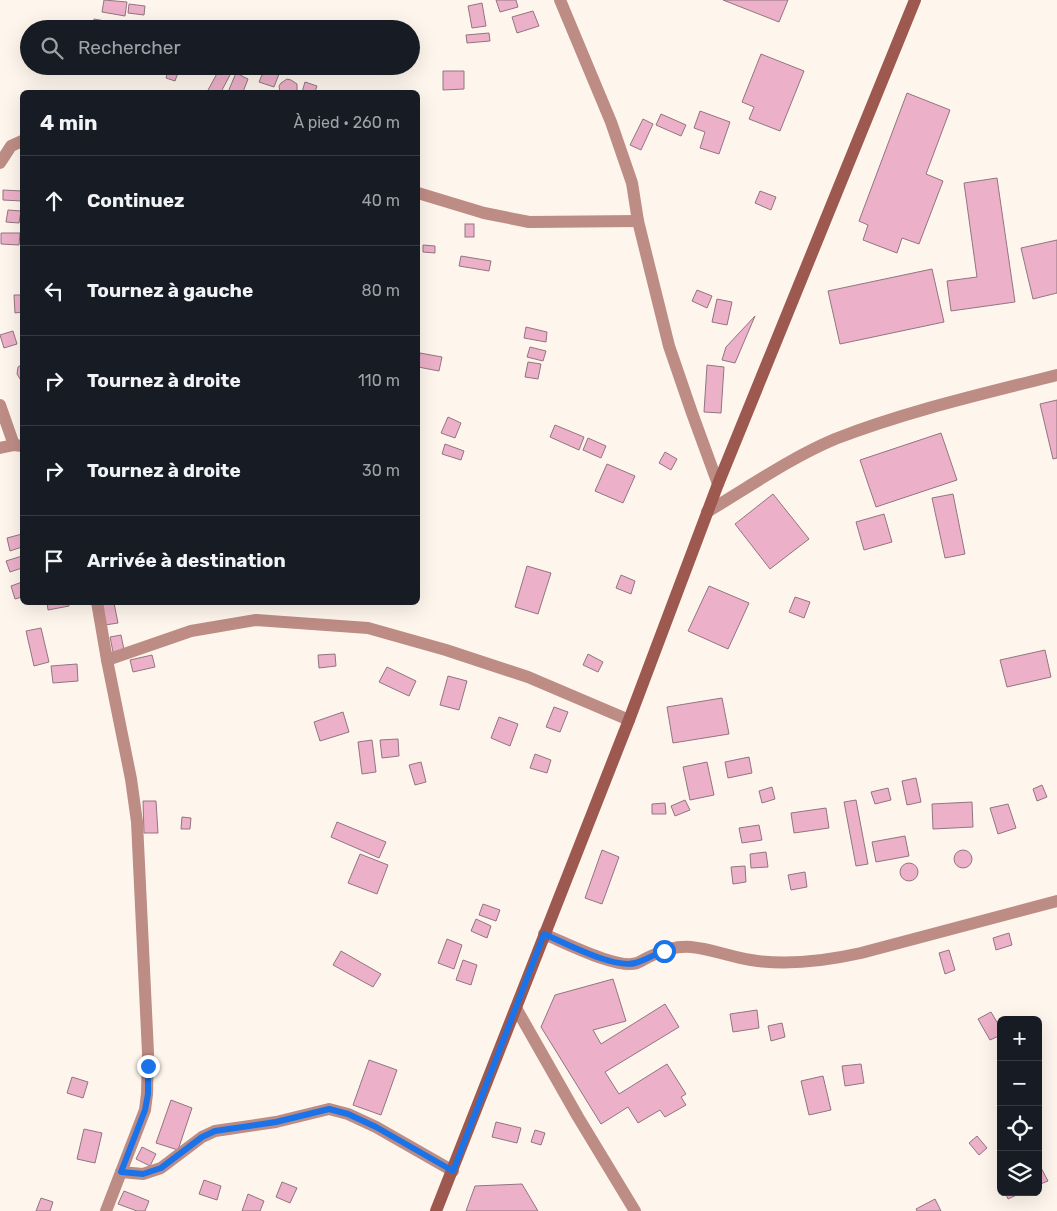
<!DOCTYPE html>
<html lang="fr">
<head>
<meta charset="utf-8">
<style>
  body { margin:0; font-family:Rubik,sans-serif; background:#242831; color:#f1f3f6 }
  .controls { position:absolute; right:15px; bottom:15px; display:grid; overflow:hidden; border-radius:8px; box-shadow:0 5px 20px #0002 }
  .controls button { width:45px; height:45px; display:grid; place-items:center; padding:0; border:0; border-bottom:1px solid #363941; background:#171b24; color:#f1f3f6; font:25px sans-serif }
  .stop { position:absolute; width:15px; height:15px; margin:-11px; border:4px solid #1a73e8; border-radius:50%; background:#fff }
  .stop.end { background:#1a73e8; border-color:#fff; box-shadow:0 1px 5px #0008 }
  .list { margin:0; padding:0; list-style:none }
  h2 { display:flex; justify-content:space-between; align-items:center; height:65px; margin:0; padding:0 20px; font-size:21px }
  h2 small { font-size:16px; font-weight:400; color:#9ea1a6 }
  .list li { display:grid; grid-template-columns:32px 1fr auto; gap:15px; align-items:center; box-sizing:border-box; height:90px; padding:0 20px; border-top:1px solid #363941 }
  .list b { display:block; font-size:19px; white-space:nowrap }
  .list em { font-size:16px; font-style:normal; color:#9ea1a6 }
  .icon { flex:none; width:28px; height:28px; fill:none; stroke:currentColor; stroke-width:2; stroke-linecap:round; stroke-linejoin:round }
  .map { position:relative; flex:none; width:1057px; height:1211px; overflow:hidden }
  .search { position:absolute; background:#171b24; box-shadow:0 5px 20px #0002; left:20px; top:20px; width:400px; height:55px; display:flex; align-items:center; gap:12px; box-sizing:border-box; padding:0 18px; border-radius:28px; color:#9ea1a6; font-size:19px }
  .panel { position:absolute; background:#171b24; box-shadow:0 5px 20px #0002; left:20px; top:90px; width:400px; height:515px; border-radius:8px }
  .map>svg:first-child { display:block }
  .building { fill:#ecb0c8; stroke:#927580 }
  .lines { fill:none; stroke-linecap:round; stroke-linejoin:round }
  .street { stroke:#bd8c85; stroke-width:12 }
  .secondary { stroke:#9d584f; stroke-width:12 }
  .route { stroke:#1a73e8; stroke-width:6 }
</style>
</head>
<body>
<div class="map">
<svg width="1057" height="1211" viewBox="0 0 1057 1211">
  <rect width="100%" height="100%" fill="#fef6ec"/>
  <!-- building -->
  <g class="building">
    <path d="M104,0L127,2L125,16L102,12Z"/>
    <path d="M496,0H516L518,7L500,12Z"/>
    <path d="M723,0H788L779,22Z"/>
    <path d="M482,3L486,26L472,28L468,6Z"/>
    <path d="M129,4L145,6L144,15L128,13Z"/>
    <path d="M533,11L539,26L517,33L512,17Z"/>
    <path d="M94,19L122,24L121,29H92Z"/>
    <path d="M489,33L490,41L467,43L466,35Z"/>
    <path d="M761,54L804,71L780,131L749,119L754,107L742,102Z"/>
    <path d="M169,67L179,70L175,81L166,78Z"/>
    <path d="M220,68L231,73L221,92H207Z"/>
    <path d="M264,70L279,74L274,87L259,82Z"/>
    <path d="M443,71H464V89L443,90Z"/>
    <path d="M236,73L248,79L243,92H228Z"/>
    <path d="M287,79L291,80L297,84V92H280L279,86L281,83Z"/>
    <path d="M305,82L317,86L315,92H302Z"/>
    <path d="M907,93L950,110L926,174L943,181L919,244L902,238L897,253L863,240L868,225L859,221Z"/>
    <path d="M700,111L730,122L719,154L700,148L705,132L694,128Z"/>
    <path d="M661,114L686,125L681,136L656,125Z"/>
    <path d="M643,119L653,124L641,150L630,145Z"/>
    <path d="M997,178L1015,302L951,311L947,281L977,277L964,183Z"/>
    <path d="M3,190L22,191V201L3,200Z"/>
    <path d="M760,191L776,197L771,210L755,203Z"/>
    <path d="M8,210L21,211L19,223L6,222Z"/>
    <rect x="465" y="224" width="9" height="13"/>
    <path d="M1,233H20L19,245L1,244Z"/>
    <path d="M1057,240V293L1033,299L1021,248Z"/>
    <path d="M423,245L435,246V253L423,252Z"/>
    <path d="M461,256L491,261L489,271L459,266Z"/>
    <path d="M932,269L944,322L840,344L828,291Z"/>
    <path d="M697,290L712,296L707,308L692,301Z"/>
    <path d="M14,295H22V312L15,313Z"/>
    <path d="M717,299L732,302L727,325L712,322Z"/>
    <path d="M755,316L735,363L722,360L726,347Z"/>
    <path d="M526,327L547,332L546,342L524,338Z"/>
    <path d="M13,331L17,344L4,348L0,335Z"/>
    <path d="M530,347L546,351L543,361L527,357Z"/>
    <path d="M420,353L442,357L439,371L418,367Z"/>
    <path d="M528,362L541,364L538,379L525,377Z"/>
    <path d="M21,365H22V382L17,374L18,367Z"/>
    <path d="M707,365L724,367L721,413L704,412Z"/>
    <path d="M1057,400V458L1053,459L1040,404Z"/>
    <path d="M448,417L461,423L455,438L441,433Z"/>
    <path d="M555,425L584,437L579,450L550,437Z"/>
    <path d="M941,433L957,480L876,507L860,460Z"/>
    <path d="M588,438L606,446L601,458L583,450Z"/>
    <path d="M445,444L464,451L461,460L442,454Z"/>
    <path d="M665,452L677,459L671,470L659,463Z"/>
    <path d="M607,464L635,476L623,503L595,491Z"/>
    <path d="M773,494L809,539L770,569L735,524Z"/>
    <path d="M953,494L965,554L945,558L932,498Z"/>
    <path d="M884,514L892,542L864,550L856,522Z"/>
    <path d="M22,534V547L10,551L7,538Z"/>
    <path d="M22,556V568L10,572L6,561Z"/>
    <path d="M527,566L551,573L538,614L515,607Z"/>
    <path d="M621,575L635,581L631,594L616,588Z"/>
    <path d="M22,582V597L15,599L11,586Z"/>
    <path d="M709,586L749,603L728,649L688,631Z"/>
    <path d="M795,597L810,602L804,618L789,612Z"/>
    <path d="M47,602H69V606L48,610Z"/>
    <path d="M114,603L118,623L105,625L101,605Z"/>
    <path d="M41,628L49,662L34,666L26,631Z"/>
    <path d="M121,635L124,650L113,652L110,637Z"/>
    <path d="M1045,650L1051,677L1007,687L1000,660Z"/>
    <path d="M335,654L336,666L319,668L318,655Z"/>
    <path d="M588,654L603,662L598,672L583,665Z"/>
    <path d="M152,655L155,667L133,672L130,660Z"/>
    <path d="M77,664L78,681L53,683L51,666Z"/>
    <path d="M387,667L416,681L409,696L379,682Z"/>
    <path d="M448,676L467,681L459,710L440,705Z"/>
    <path d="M722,698L729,734L673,743L667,707Z"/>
    <path d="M554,707L568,712L560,732L546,727Z"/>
    <path d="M343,712L349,732L320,741L314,722Z"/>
    <path d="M499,717L518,724L510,746L491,738Z"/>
    <path d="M398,739L399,756L382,758L380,740Z"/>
    <path d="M372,740L376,772L362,774L358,742Z"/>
    <path d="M535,754L551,760L547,773L530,768Z"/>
    <path d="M749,757L752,773L728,778L725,762Z"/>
    <path d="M421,762L426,782L415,785L409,765Z"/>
    <path d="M707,762L714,795L690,800L683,767Z"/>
    <path d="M916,778L921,802L907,805L902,781Z"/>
    <path d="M1042,785L1047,797L1037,801L1033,789Z"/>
    <path d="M772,787L775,799L762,803L759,791Z"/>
    <path d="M888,788L891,800L875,804L871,792Z"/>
    <path d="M685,800L690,810L675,816L671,806Z"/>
    <path d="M856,800L868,864L856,866L844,802Z"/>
    <path d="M143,801H156L158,833H144Z"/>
    <path d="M972,802L973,827L933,829L932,804Z"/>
    <path d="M665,803L666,814H652V804Z"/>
    <path d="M1008,804L1016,828L998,834L990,808Z"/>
    <path d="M826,808L829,828L794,833L791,813Z"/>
    <path d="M182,817L191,818L190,829H181Z"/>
    <path d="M337,822L386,842L379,858L331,837Z"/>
    <path d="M759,825L762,840L742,843L739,828Z"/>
    <path d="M905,836L909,856L876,862L872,842Z"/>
    <circle cx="963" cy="859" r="9"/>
    <path d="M602,850L619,857L602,904L585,898Z"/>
    <path d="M766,852L768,867L751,868L750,854Z"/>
    <path d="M360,854L388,865L377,894L348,883Z"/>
    <circle cx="909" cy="872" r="9"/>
    <path d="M745,866L746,882L733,884L731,867Z"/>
    <path d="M805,872L807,887L791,890L788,875Z"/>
    <path d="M483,904L500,910L496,921L479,915Z"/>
    <path d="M476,919L491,926L487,938L471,931Z"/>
    <path d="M1009,933L1012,945L996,950L993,938Z"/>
    <path d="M447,939L462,945L454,969L438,963Z"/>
    <path d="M949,950L955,970L945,974L939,953Z"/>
    <path d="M341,951L381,974L373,987L333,965Z"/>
    <path d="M463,960L477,965L471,985L456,980Z"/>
    <path d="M613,979L626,1021L593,1030L601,1044L665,1004L679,1027L605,1072L619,1094L667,1064L686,1094L681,1097L686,1105L665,1117L660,1110L638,1123L628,1107L601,1124L541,1027L555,995Z"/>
    <path d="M757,1010L759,1028L733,1032L730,1014Z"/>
    <path d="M991,1012L1001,1029V1035L990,1040L978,1019Z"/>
    <path d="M782,1023L785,1037L771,1041L768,1026Z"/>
    <path d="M369,1060L397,1070L381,1115L353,1105Z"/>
    <path d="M861,1064L864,1083L845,1086L842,1066Z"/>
    <path d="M823,1076L831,1110L809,1115L801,1081Z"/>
    <path d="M72,1077L88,1082L83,1098L67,1093Z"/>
    <path d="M171,1100L192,1108L178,1150L156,1143Z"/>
    <path d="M496,1122L521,1128L517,1143L492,1137Z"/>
    <path d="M84,1129L102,1133L95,1163L77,1159Z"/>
    <path d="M535,1130L545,1133L541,1145L531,1142Z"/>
    <path d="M977,1136L987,1148L979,1155L969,1143Z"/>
    <path d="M142,1147L156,1154L150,1166L136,1159Z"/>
    <path d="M1038,1162L1048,1181L1038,1185Z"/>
    <path d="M204,1180L221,1186L217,1200L199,1194Z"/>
    <path d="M282,1182L297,1188L290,1203L276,1197Z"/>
    <path d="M522,1184L538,1211H466L475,1186Z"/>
    <path d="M124,1191L149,1201L145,1211H137L118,1204Z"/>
    <path d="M1005,1192H1023L1008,1199Z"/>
    <path d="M248,1194L264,1201L260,1211H242Z"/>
    <path d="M41,1198L53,1202L50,1211H36Z"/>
    <path d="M935,1199L941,1211H917L916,1209Z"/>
  </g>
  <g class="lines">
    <!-- street -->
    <g class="street">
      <path d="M560,0L611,122L632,183L638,221L669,346L692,413L718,484"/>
      <path d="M0,163L11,146L22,141"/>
      <path d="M418,193L484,213L529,222L638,221"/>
      <path d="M0,405L14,445"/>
      <path d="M0,448L14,445L22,446"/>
      <path d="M707,512C749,487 790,458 835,439C907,411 982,394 1057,375"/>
      <path d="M97,602L107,660L131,779L137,822L148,1053L147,1094L145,1110L106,1211"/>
      <path d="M107,660L191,631L256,620L368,628L446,650L528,677L629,720"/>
      <path d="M544,934C564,942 618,970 637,963C642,961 646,958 651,956C663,950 678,946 691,947C712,949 731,957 751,960C787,966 825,961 861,953L1057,901"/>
      <path d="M516,1008L578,1117L635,1211"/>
      <path d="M121,1172L143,1174L161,1168L202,1137L215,1131L276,1122L329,1109L348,1114L376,1127L453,1171"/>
    </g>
    <!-- secondary -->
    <path class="secondary" d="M436,1211L629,720L718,484L915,0"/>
  </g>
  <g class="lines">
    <!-- route -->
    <path class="route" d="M148,1066V1094L145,1110L121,1172L143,1174L161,1168L202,1137L215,1131L276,1122L329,1109L348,1114L376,1127L453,1171L544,934C565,943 614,969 635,963C645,961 654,954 664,951"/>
  </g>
</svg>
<div class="controls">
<button>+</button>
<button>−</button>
<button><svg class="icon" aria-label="locate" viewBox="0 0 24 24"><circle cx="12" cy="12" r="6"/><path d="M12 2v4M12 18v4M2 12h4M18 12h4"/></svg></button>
<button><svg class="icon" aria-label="layers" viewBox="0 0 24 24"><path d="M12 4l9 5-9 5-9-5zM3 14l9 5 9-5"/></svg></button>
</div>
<div class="stop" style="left:664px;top:951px"></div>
<div class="stop end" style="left:148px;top:1066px"></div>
<div class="search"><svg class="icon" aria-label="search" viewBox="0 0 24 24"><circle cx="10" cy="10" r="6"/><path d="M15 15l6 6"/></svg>Rechercher</div>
<section class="panel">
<h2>4 min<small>À pied · 260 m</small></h2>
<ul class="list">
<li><svg class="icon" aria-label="ahead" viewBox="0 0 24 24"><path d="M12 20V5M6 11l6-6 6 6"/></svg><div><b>Continuez</b></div><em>40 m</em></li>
<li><svg class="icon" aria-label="left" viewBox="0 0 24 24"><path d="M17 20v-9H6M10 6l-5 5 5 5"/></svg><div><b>Tournez à gauche</b></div><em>80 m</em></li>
<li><svg class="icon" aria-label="right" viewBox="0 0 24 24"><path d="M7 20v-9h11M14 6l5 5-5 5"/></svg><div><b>Tournez à droite</b></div><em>110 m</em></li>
<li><svg class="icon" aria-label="right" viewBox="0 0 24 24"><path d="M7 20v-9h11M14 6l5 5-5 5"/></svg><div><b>Tournez à droite</b></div><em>30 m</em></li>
<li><svg class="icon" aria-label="arrive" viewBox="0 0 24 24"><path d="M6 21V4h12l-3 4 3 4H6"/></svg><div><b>Arrivée à destination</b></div></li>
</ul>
</section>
</div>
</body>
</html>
